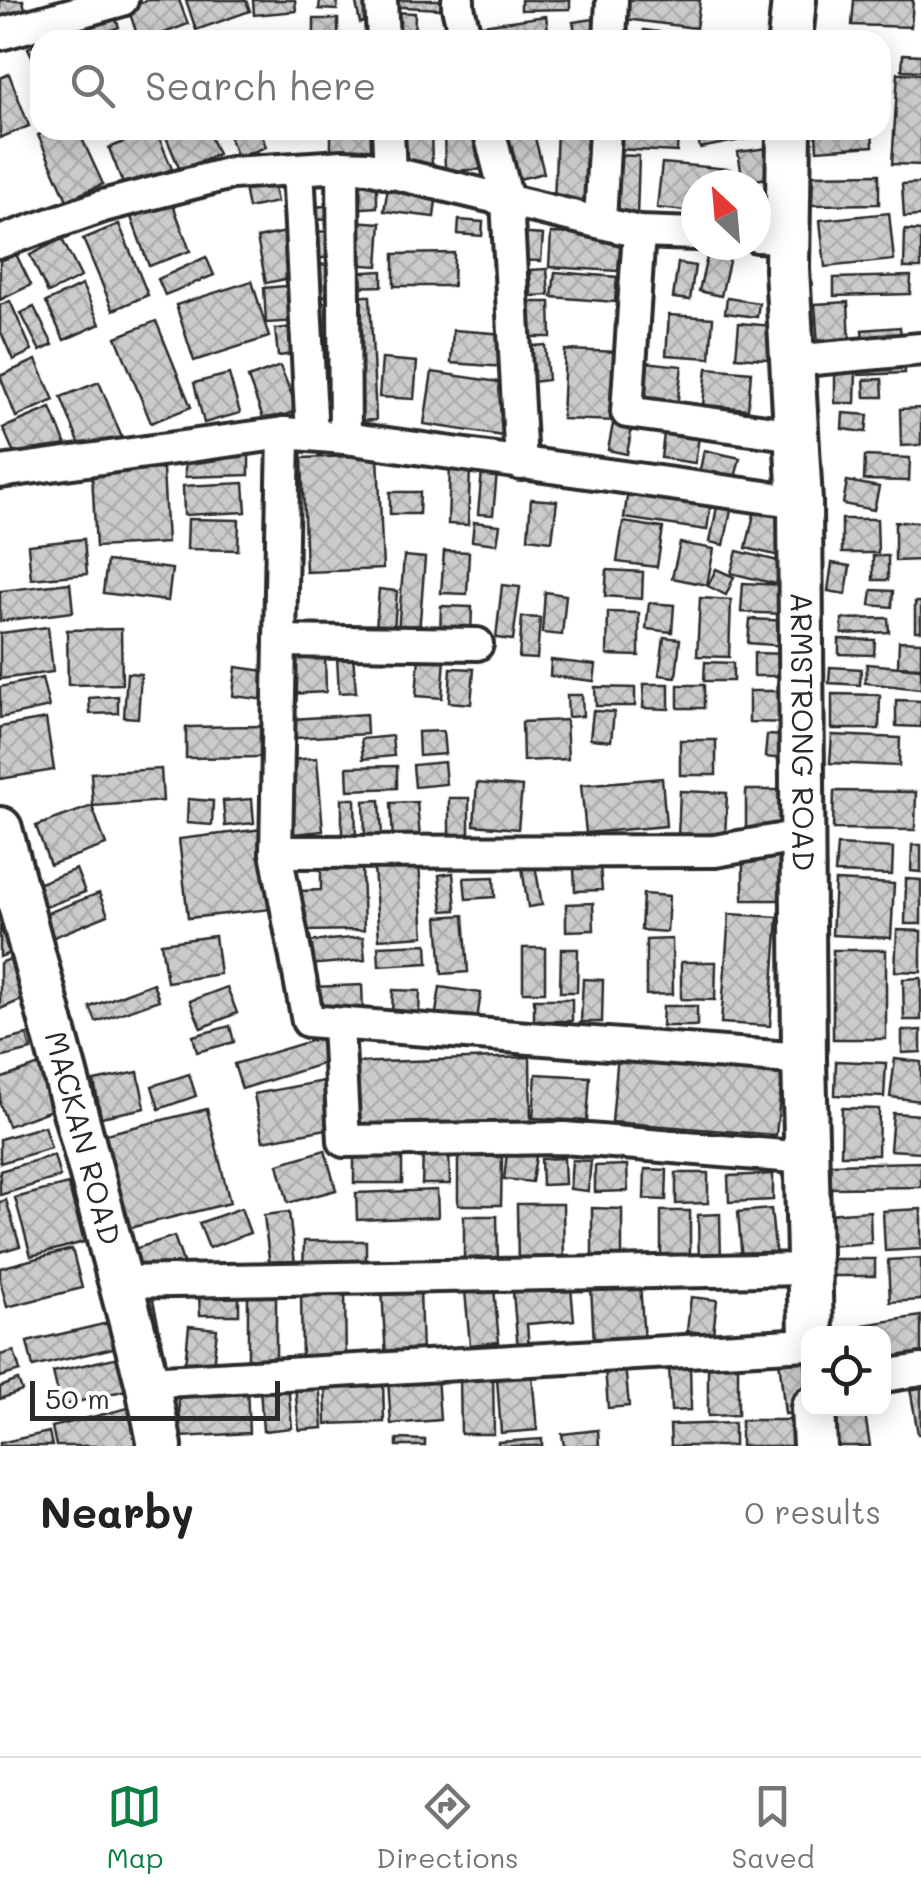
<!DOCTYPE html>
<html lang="en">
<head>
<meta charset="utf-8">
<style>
  body { margin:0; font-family:Mali,sans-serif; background:#f2f2f2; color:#222 }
  .controls { position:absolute; right:30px; bottom:30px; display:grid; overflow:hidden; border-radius:20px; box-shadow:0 5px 25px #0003 }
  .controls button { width:90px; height:90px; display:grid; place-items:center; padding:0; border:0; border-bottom:2px solid #e0e0e0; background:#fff; color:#222; font:50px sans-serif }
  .compass { position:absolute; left:681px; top:170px; width:90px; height:90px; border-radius:50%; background:#fff; box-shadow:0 5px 25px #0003; rotate:334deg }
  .scale { position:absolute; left:30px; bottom:25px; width:250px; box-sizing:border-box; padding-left:10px; border:5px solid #2b2b2b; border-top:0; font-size:28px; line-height:35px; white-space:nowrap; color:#2b2b2b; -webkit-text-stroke:8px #fff; paint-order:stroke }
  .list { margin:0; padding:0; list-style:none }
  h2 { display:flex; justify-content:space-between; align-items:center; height:130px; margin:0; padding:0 40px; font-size:42px }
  h2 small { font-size:32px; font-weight:400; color:#767676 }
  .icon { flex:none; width:55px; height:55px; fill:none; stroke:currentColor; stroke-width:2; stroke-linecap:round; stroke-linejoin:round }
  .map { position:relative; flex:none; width:921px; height:1446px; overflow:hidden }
  .search { position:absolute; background:#fff; box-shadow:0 5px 25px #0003; left:30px; right:30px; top:30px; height:110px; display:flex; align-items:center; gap:25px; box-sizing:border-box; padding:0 35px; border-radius:30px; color:#767676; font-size:38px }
  .sheet { height:310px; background:#fff }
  nav { display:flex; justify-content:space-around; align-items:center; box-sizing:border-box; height:140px; border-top:2px solid #e0e0e0; background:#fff; font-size:28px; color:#767676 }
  nav a { display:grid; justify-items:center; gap:5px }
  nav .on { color:#0b8043 }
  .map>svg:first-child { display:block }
  .building { fill:url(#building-cross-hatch); stroke:#2b2b2b; stroke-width:2.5 }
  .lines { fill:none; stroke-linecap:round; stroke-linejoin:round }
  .street-casing { stroke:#2b2b2b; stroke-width:38 }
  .secondary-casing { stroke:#2b2b2b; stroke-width:50 }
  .street { stroke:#fff; stroke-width:30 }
  .secondary { stroke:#fff; stroke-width:42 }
  .labels { text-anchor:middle; stroke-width:8; stroke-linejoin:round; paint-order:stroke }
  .street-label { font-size:30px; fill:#2b2b2b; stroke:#fff }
</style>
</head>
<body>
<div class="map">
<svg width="921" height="1446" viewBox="0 0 921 1446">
  <defs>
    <pattern id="building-cross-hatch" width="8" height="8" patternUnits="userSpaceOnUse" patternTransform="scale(2.5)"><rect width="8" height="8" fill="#cbcbcb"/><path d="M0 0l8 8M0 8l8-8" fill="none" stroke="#aeaeae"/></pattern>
  </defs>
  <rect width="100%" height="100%" fill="#fff"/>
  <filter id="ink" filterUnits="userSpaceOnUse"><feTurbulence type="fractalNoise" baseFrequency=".01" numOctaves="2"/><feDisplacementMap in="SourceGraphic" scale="20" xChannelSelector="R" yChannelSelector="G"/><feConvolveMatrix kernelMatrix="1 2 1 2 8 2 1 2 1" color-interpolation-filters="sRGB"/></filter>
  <g filter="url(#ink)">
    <!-- building -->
    <g class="building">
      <path d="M0,0H23L27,18L0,24Z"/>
      <path d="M148,0H179L188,24L146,40H139L128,8Z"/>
      <path d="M186,0H246L250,11L196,30Z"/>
      <path d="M253,0H295L296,11L254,15Z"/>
      <path d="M320,0H338L337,10L319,9Z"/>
      <path d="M375,0L380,19L360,23L356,3Z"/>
      <path d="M384,0H442L441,9L384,6Z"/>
      <path d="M521,0H570V9L521,10Z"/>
      <path d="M619,0H700L696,28L617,18Z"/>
      <path d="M854,0H913L911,27L852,25Z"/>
      <path d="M113,12L119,27L89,40H71L67,32Z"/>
      <path d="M389,12L415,13L414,40H388Z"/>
      <path d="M546,16L548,30L477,40L468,27Z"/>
      <path d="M601,18L605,40H577L573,22Z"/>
      <rect x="314" y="19" width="24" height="21"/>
      <path d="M644,30L673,34L672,40H643Z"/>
      <path d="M40,42V73L28,48Z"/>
      <path d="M903,54L921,55V71L902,70Z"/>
      <path d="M898,73L921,74V165L892,164Z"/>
      <path d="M9,74L29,126L0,138V78Z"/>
      <path d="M49,130H78L103,184L67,200L38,135Z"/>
      <path d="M153,130H156L172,169L125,189L109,148Z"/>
      <path d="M169,130H207L218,154L180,170L164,132Z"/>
      <path d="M227,130H260L266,147L237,158Z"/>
      <path d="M331,130H374V155L331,156Z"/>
      <path d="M400,130H431L432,166L401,167Z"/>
      <path d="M444,130H485L491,169L445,171Z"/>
      <path d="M503,130H533L544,173L515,180Z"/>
      <path d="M557,130H598L595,204L554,202Z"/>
      <path d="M617,130H678L677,152L616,149Z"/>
      <path d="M696,130H765L766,135L700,148Z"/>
      <path d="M872,130L873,146L817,150L816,133Z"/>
      <path d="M775,147L780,176L743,182L738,152Z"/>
      <path d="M606,155L639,156L637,216L604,215Z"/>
      <path d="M662,163L730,169L726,185H696V212L657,208Z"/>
      <path d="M879,174V204L812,205L813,175Z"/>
      <path d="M377,181V207L350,209L351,182Z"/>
      <path d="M273,182L277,202L248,208L244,188Z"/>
      <path d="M921,183V216L904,217L902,184Z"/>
      <path d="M388,187L437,192L434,217L384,211Z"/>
      <path d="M756,195L784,198L776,229L756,226Z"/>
      <path d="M172,202L190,251L149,266L131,217Z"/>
      <path d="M334,205L335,220L304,219V208Z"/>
      <path d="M889,213L894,260L825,267L820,220Z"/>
      <path d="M459,220L483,222L482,236L458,234Z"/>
      <path d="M351,221L381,223L378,266L348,264Z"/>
      <path d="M119,224L148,295L113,310L83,239Z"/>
      <path d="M905,230L921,231V268H904Z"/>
      <path d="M291,231L300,276L266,283L257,238Z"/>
      <path d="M337,231L339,257L308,259L307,232Z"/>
      <path d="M516,233L543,235L541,261L514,260Z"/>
      <path d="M551,233L621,236L618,271L549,267Z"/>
      <path d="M62,239L81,277L48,293L30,255Z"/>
      <path d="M14,250L31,285L0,300V256Z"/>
      <path d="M454,253L453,286H394V254Z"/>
      <path d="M708,253L730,257L721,296L699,291Z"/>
      <path d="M206,257L214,275L165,295L158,279Z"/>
      <path d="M678,263L695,266L690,300L673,298Z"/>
      <path d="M341,264L342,295L309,297L307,265Z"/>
      <path d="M547,269L549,295L531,296L530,270Z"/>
      <path d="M382,271V286L348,287L347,273Z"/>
      <path d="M555,272L617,277L615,302L552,297Z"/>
      <path d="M911,276L910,294L834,296V278Z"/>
      <path d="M252,281L269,337L194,361L176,305Z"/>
      <path d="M82,285L100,324L64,340L46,302Z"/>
      <path d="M296,285L299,321L266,323L264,288Z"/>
      <path d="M352,296H370L376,420L357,421Z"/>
      <path d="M727,298L759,303L757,317L725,313Z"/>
      <path d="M10,301L32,351L13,360L0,330V305Z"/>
      <path d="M329,302L334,361L312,363L307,304Z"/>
      <path d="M523,302H550L551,337H523Z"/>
      <path d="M848,302L850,343L818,346L815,304Z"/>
      <path d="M34,307L53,345L40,351L21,313Z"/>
      <path d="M669,315L713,318L710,358L666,355Z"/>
      <path d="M156,321L191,407L151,423L116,337Z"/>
      <path d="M739,323L785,327L782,360L736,357Z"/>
      <path d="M302,326L304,353L278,356L275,329Z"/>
      <path d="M900,327L902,347L864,349L862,330Z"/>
      <path d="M453,330L506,334L504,367L451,363Z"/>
      <path d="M545,345L548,380L523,383L520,347Z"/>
      <path d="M565,350L621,352L619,421L562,419Z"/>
      <path d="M904,358L905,373L859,375L858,360Z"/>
      <path d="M382,359L417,362L414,399L379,397Z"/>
      <path d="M36,360L54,400L16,417L0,376Z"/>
      <path d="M636,361L682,366L677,406L631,401Z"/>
      <path d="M280,366L298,410L265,423L248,378Z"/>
      <path d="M707,368L751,372L748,409L703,405Z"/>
      <path d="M835,369H856L855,403H835Z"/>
      <path d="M432,372L512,384L503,436L424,424Z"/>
      <path d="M229,374L240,413L204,423L194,383Z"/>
      <path d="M882,379L883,397H865L864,380Z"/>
      <path d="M99,382L122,438L83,453L61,397Z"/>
      <path d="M51,408L67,448L20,467L3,428Z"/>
      <path d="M921,408V445L901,446L900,409Z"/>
      <path d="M843,413L868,415L866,432L842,429Z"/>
      <path d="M613,424L632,427L627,454L608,450Z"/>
      <path d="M665,426L700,430L695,463L661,458Z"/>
      <path d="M704,450L740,458L734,482L699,475Z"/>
      <path d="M249,455V475L185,477V457Z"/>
      <path d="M378,455L383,569L306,572L302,458Z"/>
      <path d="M865,456L910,458L909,481L864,480Z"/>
      <path d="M450,467L470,468L468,525L448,524Z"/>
      <path d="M163,469L167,543L96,547L92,473Z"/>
      <path d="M482,471L497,472L493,515L478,514Z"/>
      <path d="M847,481L879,487L874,510L843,504Z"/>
      <path d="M244,483L246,512L184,515L183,486Z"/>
      <path d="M628,490L711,502L707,530L624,518Z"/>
      <path d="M390,492H420L419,514H390Z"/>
      <path d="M531,499L557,501L552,541L528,538Z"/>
      <path d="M717,507L731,510L724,545L710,542Z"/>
      <path d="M755,510L794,519L784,557L746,548Z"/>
      <path d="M188,519L239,520L238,550L187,549Z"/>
      <path d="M842,519H877L878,553H842Z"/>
      <path d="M474,522L500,525L497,544L472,541Z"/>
      <path d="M623,522L663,528L657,567L617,562Z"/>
      <path d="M895,522H921V560L895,561Z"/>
      <path d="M84,539L87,574L31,579L28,545Z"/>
      <path d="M680,543L714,549L707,585L672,578Z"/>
      <path d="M444,551L469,552L467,594L441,593Z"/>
      <path d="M737,551L782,562L776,584L731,573Z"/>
      <path d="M404,556L425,558L419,633L398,632Z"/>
      <rect x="873" y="556" width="15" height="24"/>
      <path d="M107,561L172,569L168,601L103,593Z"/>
      <path d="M832,563L850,566L846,594L828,591Z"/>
      <path d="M716,569L734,577L726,595L708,586Z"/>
      <path d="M607,570L643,572L642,599L605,596Z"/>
      <path d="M70,583L73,612L0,621V591Z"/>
      <path d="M743,583L782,585L781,614L741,612Z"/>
      <path d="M502,585L520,587L513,640L496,638Z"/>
      <path d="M379,589L397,591L394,630L376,629Z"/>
      <path d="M872,590L893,591L892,607L870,605Z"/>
      <path d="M545,592L566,595L562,635L542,633Z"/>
      <path d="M700,598L731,600L729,657L697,656Z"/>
      <rect x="915" y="602" width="6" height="29"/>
      <path d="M649,603L674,605L672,632L646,629Z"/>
      <path d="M441,606L472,607L471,635H440Z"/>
      <path d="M608,612L639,613V656L607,655Z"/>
      <path d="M522,617L540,618L537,659L519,658Z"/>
      <path d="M888,618L889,632L842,634V619Z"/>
      <path d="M750,619L787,621L785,646L748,643Z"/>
      <path d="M48,627L53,672L0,679V633Z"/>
      <path d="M121,629L122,684L68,685L67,630Z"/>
      <path d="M664,637L680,639L676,677L659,675Z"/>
      <path d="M839,639L875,640L874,655L839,654Z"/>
      <path d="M899,641L921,642V667L898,666Z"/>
      <path d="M754,653L788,654L787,676H754Z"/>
      <path d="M325,654L326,692L289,694L288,657Z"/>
      <path d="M353,655L356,692L339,693L337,657Z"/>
      <path d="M419,657L445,659L442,698L416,696Z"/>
      <path d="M551,660L596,665L594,681L550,676Z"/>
      <path d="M705,662L733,663V681H704Z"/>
      <path d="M867,664L921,669V689L865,683Z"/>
      <path d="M236,667L272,672L268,700L233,696Z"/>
      <path d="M830,667L861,669L860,685L829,683Z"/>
      <path d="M451,668L474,669L471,704L449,702Z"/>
      <path d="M127,673L141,674L138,718L124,717Z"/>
      <path d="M42,678L49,707L0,718V687Z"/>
      <path d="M644,684H669V709L643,708Z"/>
      <rect x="678" y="685" width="26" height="23"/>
      <path d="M595,687L635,688V706H596Z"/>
      <path d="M749,691H793V723L749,722Z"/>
      <path d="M832,694L880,695L879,729H832Z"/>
      <path d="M567,695H582L583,716L568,717Z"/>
      <path d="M118,696V713L90,714L89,698Z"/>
      <path d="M896,700L921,701V727L896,726Z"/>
      <path d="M593,711L614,712L611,741L590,739Z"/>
      <path d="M366,714L367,734L294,738L293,719Z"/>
      <path d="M46,719L54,770L0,779V727Z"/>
      <path d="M566,720L568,759L523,761L522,722Z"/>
      <path d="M260,726V757L186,758V727Z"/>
      <path d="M443,731L445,754L419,756L418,732Z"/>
      <path d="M767,735L785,736L784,759L765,757Z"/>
      <path d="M832,735L900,738L899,766L830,763Z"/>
      <path d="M392,736L394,756L363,759L361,739Z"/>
      <rect x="680" y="740" width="36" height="35"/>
      <path d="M317,758L323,831L294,834L289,760Z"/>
      <path d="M444,762L446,784L415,787L413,765Z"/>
      <path d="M397,766V788L348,790L347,767Z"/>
      <path d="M161,769L163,801L93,806L91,773Z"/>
      <path d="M662,778L666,826L586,833L581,785Z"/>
      <path d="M477,783L522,787L518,829L474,825Z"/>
      <path d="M746,790H779L780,837H746Z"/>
      <path d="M680,791L727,793L725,839L678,837Z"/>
      <path d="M834,791L916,792L915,830L833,829Z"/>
      <path d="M449,798H469V843L449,844Z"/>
      <path d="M188,799L213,801L212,825L187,823Z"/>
      <path d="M252,799L254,823L225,826L223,801Z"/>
      <path d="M342,799H355L356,840H342Z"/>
      <path d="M380,800L382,836L365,837L364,801Z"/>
      <path d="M417,802L420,839L393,841L391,803Z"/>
      <path d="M92,806L106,845L50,865L36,826Z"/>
      <path d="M263,829L272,909L188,918L179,839Z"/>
      <path d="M837,845L893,848L892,875L835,873Z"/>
      <path d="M912,845H921V872L911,871Z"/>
      <path d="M743,853H792L791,900H743Z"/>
      <path d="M419,864L424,936L379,939L374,868Z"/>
      <path d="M535,865L542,905L528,907L522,867Z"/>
      <path d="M362,866L364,930L301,931V891L321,890V867Z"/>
      <path d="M600,866L602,890L575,891L574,867Z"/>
      <path d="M76,869L85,892L38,910L29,887Z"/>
      <path d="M453,873L456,910L443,911L439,875Z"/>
      <path d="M494,877L495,897L466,899L464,878Z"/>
      <path d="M906,879L921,880V924H905Z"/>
      <path d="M835,881L894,884L891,938L832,935Z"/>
      <path d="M99,893L108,915L42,942L32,919Z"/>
      <path d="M643,894L669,896L667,932L641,930Z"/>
      <path d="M593,903L594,930L566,931V904Z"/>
      <path d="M729,914L778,917L770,1026L721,1023Z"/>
      <path d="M464,915L468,972L442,974L438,917Z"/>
      <path d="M0,925L10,953L0,957Z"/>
      <path d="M897,930L921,931V972L895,971Z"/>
      <path d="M215,936L220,974L167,982L161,943Z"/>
      <path d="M363,937L365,960L308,965L307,942Z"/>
      <path d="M672,939L673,994L646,995V940Z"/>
      <path d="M427,944L428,963L379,966L378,946Z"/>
      <rect x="523" y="948" width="22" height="44"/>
      <path d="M561,949H578L577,992H560Z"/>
      <rect x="833" y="950" width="53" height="89"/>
      <path d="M10,959L26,998L0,1009V963Z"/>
      <path d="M681,962H716L715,1000L681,999Z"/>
      <path d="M921,978V1020H904L903,979Z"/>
      <path d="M583,979L603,980L602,1022H581Z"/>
      <path d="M153,983L159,1000L96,1022L90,1007Z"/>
      <path d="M362,985L363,1011L313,1013L312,987Z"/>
      <path d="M227,987L237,1013L201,1028L190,1001Z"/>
      <path d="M440,987L481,993L477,1019L436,1013Z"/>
      <path d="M393,990L420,991L419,1013L392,1012Z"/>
      <rect x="534" y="999" width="38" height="22"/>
      <path d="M663,1006H697V1026H662Z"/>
      <path d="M230,1026L234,1042L197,1052L193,1036Z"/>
      <path d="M921,1030V1052L902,1053V1031Z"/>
      <path d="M27,1035L31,1050L0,1058V1042Z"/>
      <path d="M324,1037L331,1061L242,1089L234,1064Z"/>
      <path d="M618,1054L783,1068L776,1135L612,1122Z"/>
      <path d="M530,1057L531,1125L350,1130L349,1063Z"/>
      <path d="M895,1059L921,1062V1101L890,1097Z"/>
      <path d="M836,1061L886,1063L884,1097L835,1095Z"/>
      <path d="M42,1064L57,1108L8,1126L0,1104V1079Z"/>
      <path d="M138,1072L145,1108L101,1117L94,1081Z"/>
      <path d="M189,1074L196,1096L159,1109L152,1086Z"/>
      <path d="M536,1074L590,1077L587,1121L533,1118Z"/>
      <path d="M329,1080L337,1127L263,1141L254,1094Z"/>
      <path d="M842,1108L879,1109L878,1155H841Z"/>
      <path d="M207,1109L230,1203L117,1231L94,1137Z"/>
      <path d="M893,1113L921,1115V1152L890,1150Z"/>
      <path d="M44,1126L51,1148L0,1163V1139Z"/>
      <path d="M325,1150L336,1190L288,1203L278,1164Z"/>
      <path d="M402,1150V1183H354V1151Z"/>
      <path d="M423,1151H449L450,1184H422Z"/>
      <path d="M507,1153L536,1156L532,1182L504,1179Z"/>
      <path d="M54,1155L60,1177L0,1195V1171Z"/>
      <path d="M458,1156L502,1157L501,1205H458Z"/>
      <path d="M564,1158L565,1184L542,1185L541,1159Z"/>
      <path d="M572,1160L591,1161L588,1191L570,1189Z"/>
      <path d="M921,1162V1187L830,1188V1164Z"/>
      <path d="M627,1165L628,1191L595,1192V1166Z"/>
      <path d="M645,1169L667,1170L666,1200L644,1199Z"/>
      <path d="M676,1173H708V1203L676,1204Z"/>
      <path d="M773,1174V1200L729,1202L728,1176Z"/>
      <path d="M68,1184L84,1242L31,1256L15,1198Z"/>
      <path d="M437,1190L438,1217L357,1220L356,1193Z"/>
      <path d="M6,1200L20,1246L0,1252V1202Z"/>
      <path d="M517,1204H563L564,1268H518Z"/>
      <path d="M241,1208L250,1233L209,1248L199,1223Z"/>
      <path d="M592,1208L622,1209V1258H592Z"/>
      <path d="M771,1209L776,1258L742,1261L738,1212Z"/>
      <path d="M921,1209V1249L885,1251L883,1211Z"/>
      <rect x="661" y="1211" width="29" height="49"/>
      <path d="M870,1211L871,1243L828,1246L826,1214Z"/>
      <path d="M289,1212L295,1264L270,1267L264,1215Z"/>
      <path d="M720,1214L721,1262L699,1263L698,1215Z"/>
      <path d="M464,1216H497L498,1266L464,1267Z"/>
      <path d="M174,1236L184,1265L141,1280L131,1250Z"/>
      <path d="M304,1241H366V1271H303Z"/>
      <path d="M72,1249L82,1288L7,1307L0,1280V1268Z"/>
      <path d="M921,1258V1300L890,1302L888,1260Z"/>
      <path d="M830,1259H875V1276H831Z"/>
      <path d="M640,1283L644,1341L594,1344L591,1286Z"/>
      <path d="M420,1287L422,1357L386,1359L382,1289Z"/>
      <path d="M571,1287L574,1320L527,1324L529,1349L518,1350L513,1292Z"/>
      <path d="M494,1288L499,1342L470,1345L465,1291Z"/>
      <path d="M345,1291L346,1362L302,1363L301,1292Z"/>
      <path d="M199,1294H239V1315H200Z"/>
      <path d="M152,1296L166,1359L147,1363L133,1300Z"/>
      <rect x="248" y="1296" width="28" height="66"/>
      <path d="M691,1297L717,1300L713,1334L687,1331Z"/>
      <path d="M921,1316V1361L884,1367V1334H864L863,1325Z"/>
      <path d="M112,1322L117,1347L33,1367L27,1342Z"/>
      <path d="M189,1326L217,1329L213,1368L185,1365Z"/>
      <path d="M14,1351L20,1371L0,1377V1355Z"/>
      <path d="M123,1356L130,1389L61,1406L53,1372Z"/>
      <path d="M804,1356L810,1411L785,1414L779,1359Z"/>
      <path d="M690,1363L691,1410L671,1411L669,1364Z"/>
      <path d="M625,1365L629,1406L608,1408L605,1367Z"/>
      <path d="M708,1365H738V1415L708,1416Z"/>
      <path d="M532,1374L537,1430L501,1433L497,1378Z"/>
      <path d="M437,1376L440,1420L391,1424L388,1380Z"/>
      <path d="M460,1376H493L494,1434H461Z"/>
      <path d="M383,1379L384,1422L326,1424L325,1381Z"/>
      <path d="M18,1380L22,1391L0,1399V1387Z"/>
      <path d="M921,1380V1434H918L909,1382Z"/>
      <path d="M319,1383L323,1428L299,1430L295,1385Z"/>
      <path d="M288,1384L292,1428L263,1431L260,1387Z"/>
      <path d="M247,1386L249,1433L181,1437L178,1390Z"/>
      <path d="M140,1405L142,1446H56L52,1427Z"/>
      <path d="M843,1408H864L870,1446H838L833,1410Z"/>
      <path d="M741,1420H795L794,1446H741Z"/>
      <path d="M734,1423V1446H671L670,1425Z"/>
      <path d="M598,1430L599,1446H564L562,1434Z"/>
      <path d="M49,1432L52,1446H0V1443Z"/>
      <path d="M397,1439L425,1440V1446H397Z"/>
      <path d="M542,1439V1446H498V1442Z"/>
    </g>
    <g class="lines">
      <!-- street casing -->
      <g class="street-casing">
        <g id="street">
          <path d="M381,0L383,40"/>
          <path d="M458,0V7L466,40"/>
          <path d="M0,34L122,0"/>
          <path d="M610,40L612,0"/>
          <path d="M388,130L390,173"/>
          <path d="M489,130L507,200L521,464"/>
          <path d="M343,166L345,438"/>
          <path d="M298,169L312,435"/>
          <path d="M600,222L605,130"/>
          <path d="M639,232L627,412L796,435"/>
          <path d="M756,236L787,237"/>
          <path d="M0,242L103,206L231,173L343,166L368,167L639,232L696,234"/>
          <path d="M792,361L921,349"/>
          <path d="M284,433L276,852L308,1021L804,1059"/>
          <path d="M0,472L284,433L345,438L800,502"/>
          <path d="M280,641L477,644"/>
          <path d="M276,852L715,851L791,838L802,833"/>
          <path d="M338,1025L344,1141L564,1138L807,1158"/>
          <path d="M120,1282L810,1269"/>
          <path d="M884,1376L921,1370"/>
          <path d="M147,1382L808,1344"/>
        </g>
      </g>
      <!-- secondary casing -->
      <g class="secondary-casing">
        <g id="secondary">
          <path d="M790,40L794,0"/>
          <path id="s1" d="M789,130L787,269L800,502L804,1059L811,1334"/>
          <path id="s2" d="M0,829L147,1382L160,1446"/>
          <path d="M813,1408L815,1446"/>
        </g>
      </g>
      <!-- street -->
      <use href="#street" class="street"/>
      <!-- secondary -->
      <use href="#secondary" class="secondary"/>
    </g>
  </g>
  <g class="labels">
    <!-- street labels -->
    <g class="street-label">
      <text dy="10" stroke="none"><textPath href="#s1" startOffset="602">ARMSTRONG ROAD</textPath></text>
      <text dy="10" stroke="none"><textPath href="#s2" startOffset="320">MACKAN ROAD</textPath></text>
    </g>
  </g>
</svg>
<div class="controls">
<button><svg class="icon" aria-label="locate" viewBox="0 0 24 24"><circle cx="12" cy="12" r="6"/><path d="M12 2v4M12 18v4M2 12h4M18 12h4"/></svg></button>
</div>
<svg class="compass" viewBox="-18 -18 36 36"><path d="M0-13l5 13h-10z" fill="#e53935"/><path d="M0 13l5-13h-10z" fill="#767676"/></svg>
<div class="scale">50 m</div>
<div class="search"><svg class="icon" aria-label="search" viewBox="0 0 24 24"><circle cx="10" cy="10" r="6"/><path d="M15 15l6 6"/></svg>Search here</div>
</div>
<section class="sheet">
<h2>Nearby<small>0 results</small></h2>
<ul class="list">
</ul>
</section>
<nav>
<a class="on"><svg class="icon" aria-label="map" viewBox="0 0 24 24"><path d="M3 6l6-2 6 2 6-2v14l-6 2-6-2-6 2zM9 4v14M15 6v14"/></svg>Map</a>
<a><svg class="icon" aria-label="directions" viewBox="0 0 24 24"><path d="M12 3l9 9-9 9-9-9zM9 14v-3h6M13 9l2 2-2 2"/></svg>Directions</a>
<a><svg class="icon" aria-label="saved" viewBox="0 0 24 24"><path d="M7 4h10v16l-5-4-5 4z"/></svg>Saved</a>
</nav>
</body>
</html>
